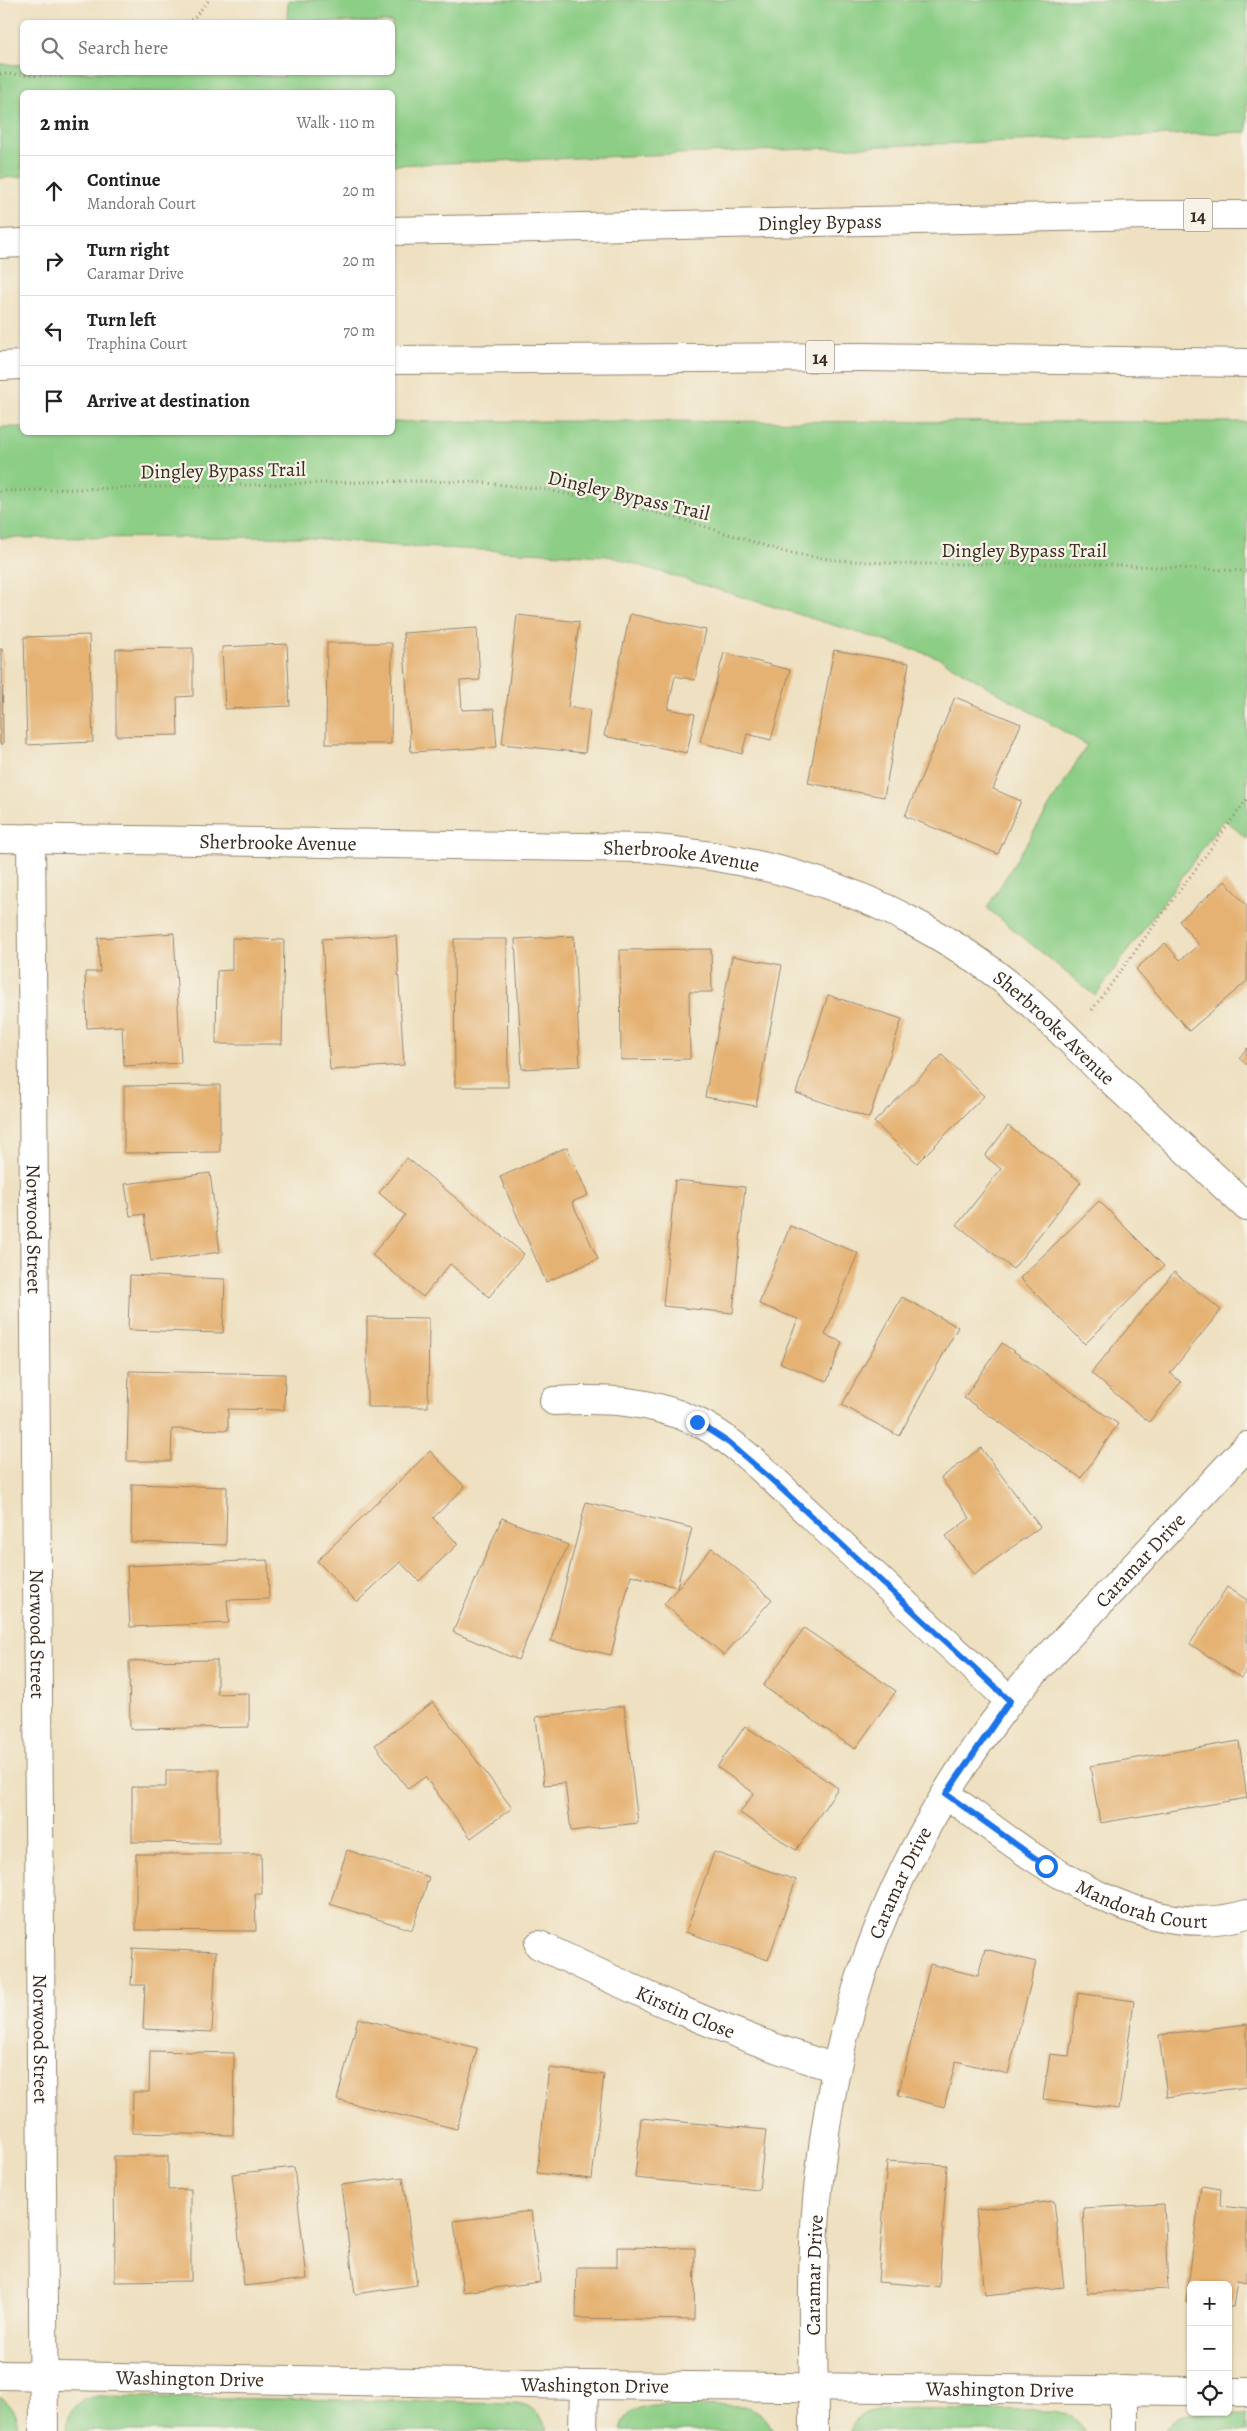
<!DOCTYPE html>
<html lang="en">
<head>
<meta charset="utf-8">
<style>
  body { margin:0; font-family:Alegreya,serif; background:#f2f2f2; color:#222 }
  .controls { position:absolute; right:15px; bottom:15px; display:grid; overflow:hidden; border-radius:8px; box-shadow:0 1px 4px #0004 }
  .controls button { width:45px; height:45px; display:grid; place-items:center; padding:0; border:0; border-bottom:1px solid #e0e0e0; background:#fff; color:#222; font:25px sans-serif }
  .stop { position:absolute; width:15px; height:15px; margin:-11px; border:4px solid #1a73e8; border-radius:50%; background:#fff }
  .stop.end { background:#1a73e8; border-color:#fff; box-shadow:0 1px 5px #0008 }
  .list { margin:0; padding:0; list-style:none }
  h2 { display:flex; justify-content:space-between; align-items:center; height:65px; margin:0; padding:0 20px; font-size:21px }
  h2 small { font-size:16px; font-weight:400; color:#767676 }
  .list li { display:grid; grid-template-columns:32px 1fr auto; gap:15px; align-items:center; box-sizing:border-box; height:70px; padding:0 20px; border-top:1px solid #e0e0e0 }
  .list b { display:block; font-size:19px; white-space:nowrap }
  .list p { margin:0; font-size:16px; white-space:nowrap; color:#767676 }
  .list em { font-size:16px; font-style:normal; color:#767676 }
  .icon { flex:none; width:28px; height:28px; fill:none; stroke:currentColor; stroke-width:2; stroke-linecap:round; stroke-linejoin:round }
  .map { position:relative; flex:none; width:1247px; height:2431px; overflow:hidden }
  .search { position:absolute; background:#fff; box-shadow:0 1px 4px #0004; left:20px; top:20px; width:375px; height:55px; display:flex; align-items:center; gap:12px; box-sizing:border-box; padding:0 18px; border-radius:8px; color:#767676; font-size:19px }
  .panel { position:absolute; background:#fff; box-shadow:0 1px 4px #0004; left:20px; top:90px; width:375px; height:345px; border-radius:8px }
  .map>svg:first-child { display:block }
  .green { fill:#8cce86; stroke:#647c52 }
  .building { fill:#e5b273 }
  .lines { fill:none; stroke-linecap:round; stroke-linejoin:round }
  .street-casing { stroke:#94856f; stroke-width:30 }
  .highway-casing { stroke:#94856f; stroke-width:30 }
  .path { stroke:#94856f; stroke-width:3; stroke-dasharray:1 4; stroke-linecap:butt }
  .street { stroke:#fff; stroke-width:28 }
  .highway { stroke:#fff; stroke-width:28 }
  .route { stroke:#1a73e8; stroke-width:6 }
  .labels { text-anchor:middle; stroke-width:4.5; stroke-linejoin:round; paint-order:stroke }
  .shield { fill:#f7f3e8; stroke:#73665b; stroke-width:1 }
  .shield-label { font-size:19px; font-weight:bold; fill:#3b2a1e }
  .street-label { font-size:20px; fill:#3b2a1e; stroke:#f7f3e8 }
</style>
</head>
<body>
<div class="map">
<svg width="1247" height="2431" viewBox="0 0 1247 2431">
  <rect width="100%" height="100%" fill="#f7f3e8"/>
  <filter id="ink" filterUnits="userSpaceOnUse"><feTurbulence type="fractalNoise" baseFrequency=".02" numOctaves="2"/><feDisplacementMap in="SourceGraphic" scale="10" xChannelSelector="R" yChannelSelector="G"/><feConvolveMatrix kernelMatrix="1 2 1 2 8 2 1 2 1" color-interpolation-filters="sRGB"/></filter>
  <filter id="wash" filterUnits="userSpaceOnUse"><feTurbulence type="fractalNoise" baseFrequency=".0096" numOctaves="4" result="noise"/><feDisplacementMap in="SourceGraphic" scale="20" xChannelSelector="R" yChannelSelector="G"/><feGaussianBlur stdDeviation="1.12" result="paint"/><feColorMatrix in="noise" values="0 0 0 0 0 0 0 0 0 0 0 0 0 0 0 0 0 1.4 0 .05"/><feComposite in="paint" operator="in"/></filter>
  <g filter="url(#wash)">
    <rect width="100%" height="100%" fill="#eee0c0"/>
    <!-- green -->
    <g class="green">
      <path d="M288,0H1247V132L393,165L392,92H22V177L0,178V64L22,65V72H188L284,77L285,72H392V22H287Z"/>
      <path d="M494,421L1247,422V839L1224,819L1095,996L987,908L1087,745L937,657L609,556L398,546L301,537L0,538V427H22V432H392L393,422Z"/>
      <path d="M98,2396L518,2403C534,2406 543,2416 547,2431H67C67,2410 78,2399 98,2396Z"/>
      <path d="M0,2397C13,2406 19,2416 19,2431H0Z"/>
      <path d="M652,2405L745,2406C759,2410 767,2417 773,2431H621C623,2414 637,2407 652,2405Z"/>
      <path d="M884,2409L1053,2411L1071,2415L1086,2431H850C855,2415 869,2410 884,2409Z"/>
      <path d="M1198,2413H1247V2431H1165C1173,2418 1183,2414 1198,2413Z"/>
    </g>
    <g id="blocks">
      <!-- building -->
      <g class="building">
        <path d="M630,614L706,630L695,680L675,676L668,709L695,714L687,753L604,736Z"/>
        <path d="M517,615L579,622L568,707L590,710L585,753L502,744Z"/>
        <path d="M477,628L480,680L460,681L462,710L494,709L497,747L411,752L403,633Z"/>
        <path d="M89,635L93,742L27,745L24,637Z"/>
        <path d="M327,643H392L391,744H326Z"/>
        <path d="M287,644L290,706L225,709L222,647Z"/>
        <path d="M193,648V696L177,697L178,735L116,736V649Z"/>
        <path d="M0,649H2L3,744H0Z"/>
        <path d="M834,650L909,663L884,797L808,783Z"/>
        <path d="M724,653L790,670L771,740L747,734L742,754L700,742Z"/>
        <path d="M955,697L1021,724L993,789L1021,801L998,854L905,816Z"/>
        <path d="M1225,881L1247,906V981L1189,1031L1136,969L1165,943L1180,960L1199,945L1179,921Z"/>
        <path d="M174,933L181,1063L124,1066L122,1026L87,1028L85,972H100L98,938Z"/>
        <path d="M396,935L404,1065L330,1070L322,939Z"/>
        <path d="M574,936L580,1066L522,1069L515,939Z"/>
        <path d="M232,938L284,940L282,1044H216L217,971L232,970Z"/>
        <path d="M454,939H507L508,1087H455Z"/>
        <path d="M711,949L712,992H689L690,1059L621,1060L620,950Z"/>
        <path d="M732,956L782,965L756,1106L705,1097Z"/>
        <path d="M828,995L902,1019L869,1118L796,1093Z"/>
        <path d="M1247,1048V1065L1239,1058Z"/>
        <path d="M942,1055L984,1096L917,1163L874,1122Z"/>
        <path d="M220,1085V1152L124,1153V1086Z"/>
        <path d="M1008,1126L1081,1182L1013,1269L957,1225L1001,1169L985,1156Z"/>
        <path d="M567,1147L588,1195L572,1202L598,1259L546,1282L500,1177Z"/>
        <path d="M407,1158L524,1254L489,1297L450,1264L423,1297L372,1255L405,1215L379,1193Z"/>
        <path d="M210,1173L220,1252L151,1261L144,1214L130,1216L125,1184Z"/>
        <path d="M675,1180L745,1187L733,1313L663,1306Z"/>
        <path d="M1099,1201L1164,1266L1085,1344L1020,1278Z"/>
        <path d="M790,1226L858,1253L825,1335L842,1342L827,1381L780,1363L798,1319L759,1304Z"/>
        <path d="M1174,1272L1221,1310L1170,1373L1181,1382L1149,1422L1091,1373Z"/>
        <path d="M130,1275L225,1279L223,1333L128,1330Z"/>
        <path d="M902,1297L958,1327L899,1436L842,1405Z"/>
        <path d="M367,1317L429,1318L428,1407H367Z"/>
        <path d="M1002,1343L1118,1424L1081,1478L964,1398Z"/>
        <path d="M129,1371L285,1374L284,1410L228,1409V1430L172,1429L171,1461H127Z"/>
        <path d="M981,1448L1040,1527L974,1575L946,1536L970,1518L941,1478Z"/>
        <path d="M430,1451L465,1487L433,1518L458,1544L419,1581L400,1562L357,1602L317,1561Z"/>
        <path d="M132,1484L227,1487L226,1545L131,1542Z"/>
        <path d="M586,1502L692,1528L677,1587L631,1575L611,1655L551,1641Z"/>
        <path d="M502,1518L568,1545L518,1660L453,1632Z"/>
        <path d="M712,1548L772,1599L724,1655L664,1604Z"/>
        <path d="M268,1560L269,1599L227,1600L229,1623L130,1627L127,1566Z"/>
        <path d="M1227,1587L1247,1600V1669L1241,1678L1190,1644Z"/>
        <path d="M804,1628L896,1691L855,1749L763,1686Z"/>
        <path d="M217,1660V1694L249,1693V1727L130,1729L129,1661Z"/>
        <path d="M433,1702L512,1808L471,1838L425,1777L408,1789L375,1745Z"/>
        <path d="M624,1706L638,1823L571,1831L565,1783L544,1785L536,1717Z"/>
        <path d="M745,1726L838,1788L796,1850L740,1813L754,1793L717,1767Z"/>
        <path d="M1239,1741L1247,1798L1100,1823L1090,1766Z"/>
        <path d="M166,1770H219V1843L132,1842V1787H166Z"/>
        <path d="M347,1850L429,1877L412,1930L330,1904Z"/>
        <path d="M714,1852L796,1880L768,1960L686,1932Z"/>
        <path d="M136,1854H261L262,1894H255L256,1931L136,1930Z"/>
        <path d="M133,1948L216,1952L212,2032L143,2029L145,1985H131Z"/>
        <path d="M985,1949L1036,1962L1008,2074L956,2061L944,2107L898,2095L930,1964L978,1976Z"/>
        <path d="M1078,1993L1134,2001L1119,2109L1043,2099L1050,2054L1069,2056Z"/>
        <path d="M358,2018L477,2048L457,2129L337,2100Z"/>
        <path d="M1247,2024V2087L1167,2097L1159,2035Z"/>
        <path d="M150,2051L234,2053L233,2135L132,2133L133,2092H149Z"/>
        <path d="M549,2068L604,2075L592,2179L537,2173Z"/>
        <path d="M641,2118L766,2130L759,2190L635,2178Z"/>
        <path d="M114,2156H168V2190L191,2189V2281L115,2282Z"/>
        <path d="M887,2161L947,2165L939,2287L878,2282Z"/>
        <path d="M294,2167L307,2279L244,2286L232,2174Z"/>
        <path d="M403,2177L417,2285L355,2294L341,2185Z"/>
        <path d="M1201,2186L1221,2189L1220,2206L1247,2209V2283L1237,2281L1233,2307H1228V2285H1191V2302H1186Z"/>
        <path d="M1054,2201L1064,2287L985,2295L976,2210Z"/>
        <path d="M1164,2204L1168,2289L1087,2293L1083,2208Z"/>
        <path d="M531,2211L540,2282L463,2292L454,2221Z"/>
        <path d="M617,2247L695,2248L694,2320L576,2318L577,2267H617Z"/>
      </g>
    </g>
  </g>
  <g filter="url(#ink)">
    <use href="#blocks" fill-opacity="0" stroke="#94856f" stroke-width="1"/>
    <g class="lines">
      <!-- street casing -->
      <g class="street-casing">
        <g id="street">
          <path id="s1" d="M0,838L646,848C739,856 829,877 913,922C949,941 988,966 1019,993C1048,1017 1074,1045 1101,1071C1150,1116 1198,1162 1247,1207"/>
          <path id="s2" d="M31,838L44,2431"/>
          <path d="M554,1401C606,1398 648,1400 695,1421C736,1439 780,1487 813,1517C878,1579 944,1640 1010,1701"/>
          <path id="s3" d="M946,1794C1028,1854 1137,1947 1247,1914"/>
          <path id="s4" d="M539,1945C636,1991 733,2037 836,2068"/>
          <path id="s5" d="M0,2375L584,2385L1191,2391"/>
          <path d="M1228,2392H1247"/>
          <path d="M583,2431L584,2385"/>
          <path id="s6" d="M814,2431C814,2354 810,2277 817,2200C824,2125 837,2050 860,1979C892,1880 945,1784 1009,1702C1036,1668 1067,1638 1097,1606C1147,1553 1197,1499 1247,1446"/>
          <path d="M1124,2431V2390"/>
        </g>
      </g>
      <!-- highway casing -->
      <g class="highway-casing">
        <g id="highway">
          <path id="s7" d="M392,231L1149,215H1247"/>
          <path d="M0,244L22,243"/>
          <path d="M392,360L864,357L1247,363"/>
          <path d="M0,366L22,365"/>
        </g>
      </g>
      <!-- path -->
      <g class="path">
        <path d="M186,22L194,18L209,0"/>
        <path d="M0,74L60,76L73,72"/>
        <path d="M0,491L404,481L477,482L541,489L619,504L678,518L785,552L835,560L903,564H1088L1247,571"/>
        <path d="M1092,1010L1247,799"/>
      </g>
      <!-- street -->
      <use href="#street" class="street"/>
      <!-- highway -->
      <use href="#highway" class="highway"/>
    </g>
  </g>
  <g class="lines" filter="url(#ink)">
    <!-- route -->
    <path class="route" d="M697,1422L729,1443L771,1479L1010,1701L946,1794L1046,1866"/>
  </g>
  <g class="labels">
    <!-- shield labels -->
    <g class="shield">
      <rect x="1184" y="198.5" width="28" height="33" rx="4"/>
      <rect x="806" y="340.5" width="28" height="33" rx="4"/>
    </g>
    <g class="shield-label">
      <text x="1198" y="222">14</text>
      <text x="820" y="364">14</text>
    </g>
    <!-- street labels -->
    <g class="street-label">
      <text dy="7" stroke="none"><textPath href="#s7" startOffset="428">Dingley Bypass</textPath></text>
      <text transform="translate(223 470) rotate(-1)" y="7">Dingley Bypass Trail</text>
      <text transform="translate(629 495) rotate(13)" y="7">Dingley Bypass Trail</text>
      <text x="1024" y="557">Dingley Bypass Trail</text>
      <text dy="7" stroke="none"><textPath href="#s1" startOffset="278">Sherbrooke Avenue</textPath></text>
      <text dy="7" stroke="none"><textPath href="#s1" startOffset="682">Sherbrooke Avenue</textPath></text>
      <text dy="7" stroke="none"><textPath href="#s1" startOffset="1102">Sherbrooke Avenue</textPath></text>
      <text dy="7" stroke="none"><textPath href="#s2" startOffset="391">Norwood Street</textPath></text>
      <text dy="7" stroke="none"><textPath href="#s6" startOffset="966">Caramar Drive</textPath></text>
      <text dy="7" stroke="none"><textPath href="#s2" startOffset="796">Norwood Street</textPath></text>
      <text dy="7" stroke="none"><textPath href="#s6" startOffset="561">Caramar Drive</textPath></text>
      <text dy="7" stroke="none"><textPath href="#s3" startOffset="228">Mandorah Court</textPath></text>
      <text dy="7" stroke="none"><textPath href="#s4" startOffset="161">Kirstin Close</textPath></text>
      <text dy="7" stroke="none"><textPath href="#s2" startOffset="1201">Norwood Street</textPath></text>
      <text dy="7" stroke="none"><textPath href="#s6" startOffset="156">Caramar Drive</textPath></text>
      <text dy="7" stroke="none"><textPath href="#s5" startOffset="190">Washington Drive</textPath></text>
      <text dy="7" stroke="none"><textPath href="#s5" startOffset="595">Washington Drive</textPath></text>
      <text dy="7" stroke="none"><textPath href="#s5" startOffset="1000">Washington Drive</textPath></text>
    </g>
  </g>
</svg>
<div class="controls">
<button>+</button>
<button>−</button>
<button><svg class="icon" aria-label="locate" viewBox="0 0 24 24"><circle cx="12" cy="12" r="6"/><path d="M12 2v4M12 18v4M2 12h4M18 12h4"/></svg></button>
</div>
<div class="stop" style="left:1046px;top:1866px"></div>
<div class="stop end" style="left:697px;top:1422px"></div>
<div class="search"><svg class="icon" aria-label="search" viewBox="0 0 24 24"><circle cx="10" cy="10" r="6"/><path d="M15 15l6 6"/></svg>Search here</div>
<section class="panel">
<h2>2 min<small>Walk · 110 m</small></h2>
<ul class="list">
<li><svg class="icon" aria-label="ahead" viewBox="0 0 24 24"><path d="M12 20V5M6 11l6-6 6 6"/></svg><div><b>Continue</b><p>Mandorah Court</p></div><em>20 m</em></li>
<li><svg class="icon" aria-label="right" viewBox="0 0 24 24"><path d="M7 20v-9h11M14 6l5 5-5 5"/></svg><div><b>Turn right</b><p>Caramar Drive</p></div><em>20 m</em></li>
<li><svg class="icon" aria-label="left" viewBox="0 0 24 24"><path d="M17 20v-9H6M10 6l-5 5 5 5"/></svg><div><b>Turn left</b><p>Traphina Court</p></div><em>70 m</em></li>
<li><svg class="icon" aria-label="arrive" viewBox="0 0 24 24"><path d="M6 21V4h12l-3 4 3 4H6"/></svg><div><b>Arrive at destination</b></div></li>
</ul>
</section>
</div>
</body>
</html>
